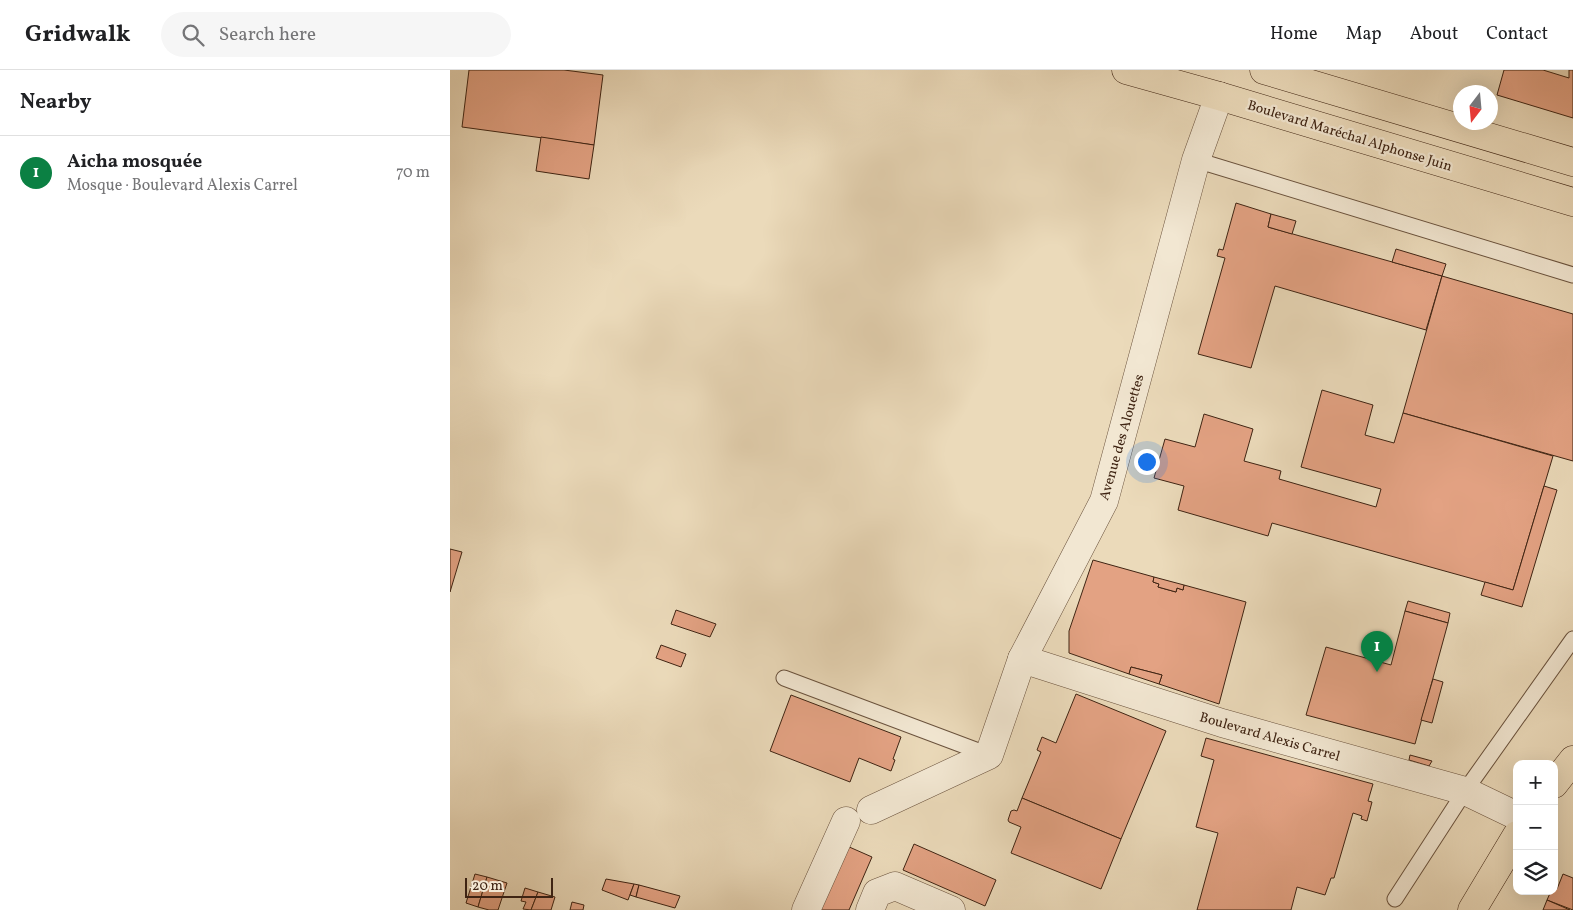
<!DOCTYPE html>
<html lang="en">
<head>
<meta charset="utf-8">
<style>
  body { margin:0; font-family:Vollkorn,serif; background:#f6f6f6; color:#202124 }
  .controls { position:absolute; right:15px; bottom:15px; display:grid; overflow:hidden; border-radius:10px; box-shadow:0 5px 20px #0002 }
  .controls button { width:45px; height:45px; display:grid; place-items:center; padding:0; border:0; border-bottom:1px solid #e0e0e0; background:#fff; color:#202124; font:25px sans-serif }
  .compass { position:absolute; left:1003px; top:15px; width:45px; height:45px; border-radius:50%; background:#fff; box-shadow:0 5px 20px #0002; rotate:196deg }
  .scale { position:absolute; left:15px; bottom:12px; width:88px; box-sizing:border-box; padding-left:5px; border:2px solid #3f2413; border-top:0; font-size:14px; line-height:18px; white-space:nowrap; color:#3f2413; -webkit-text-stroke:4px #f2e7d2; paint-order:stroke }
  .you { position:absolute; left:696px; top:391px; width:18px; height:18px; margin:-12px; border:4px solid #fff; border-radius:50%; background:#1a73e8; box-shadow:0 0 0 8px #1a73e833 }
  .badge { display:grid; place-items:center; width:32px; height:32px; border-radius:50%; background:#0b8043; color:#fff; font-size:16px; font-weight:700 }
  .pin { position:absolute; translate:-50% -41px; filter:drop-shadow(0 1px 2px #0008) }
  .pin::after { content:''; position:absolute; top:26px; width:18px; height:15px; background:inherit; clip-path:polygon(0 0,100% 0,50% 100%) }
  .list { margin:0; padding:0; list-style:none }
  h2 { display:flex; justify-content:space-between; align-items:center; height:65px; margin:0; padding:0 20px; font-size:21px }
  h2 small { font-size:16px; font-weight:400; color:#757577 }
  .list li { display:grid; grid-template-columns:32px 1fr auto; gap:15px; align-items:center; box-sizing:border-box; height:75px; padding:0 20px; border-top:1px solid #e0e0e0 }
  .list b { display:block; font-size:19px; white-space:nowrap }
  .list p { margin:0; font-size:16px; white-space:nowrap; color:#757577 }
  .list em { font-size:16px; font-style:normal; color:#757577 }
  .icon { flex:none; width:28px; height:28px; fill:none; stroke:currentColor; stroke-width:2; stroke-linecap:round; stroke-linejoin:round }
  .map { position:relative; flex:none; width:1123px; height:840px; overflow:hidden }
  header { display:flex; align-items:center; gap:30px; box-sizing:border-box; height:70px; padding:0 25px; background:#fff; border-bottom:1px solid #e0e0e0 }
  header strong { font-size:24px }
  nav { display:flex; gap:28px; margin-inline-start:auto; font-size:18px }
  .search { width:350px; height:45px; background:#f6f6f6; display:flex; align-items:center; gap:12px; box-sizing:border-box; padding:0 18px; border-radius:28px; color:#757577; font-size:19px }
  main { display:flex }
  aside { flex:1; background:#fff }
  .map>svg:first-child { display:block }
  .building { fill:#e3a283; stroke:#3f2413 }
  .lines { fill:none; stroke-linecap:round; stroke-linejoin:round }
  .service-casing { stroke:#6a523d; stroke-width:17 }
  .minor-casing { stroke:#6a523d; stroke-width:29 }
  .primary-casing { stroke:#3f2413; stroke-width:29 }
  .service { stroke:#f2e7d2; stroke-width:15 }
  .minor { stroke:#f2e7d2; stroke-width:28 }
  .primary { stroke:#ebdaba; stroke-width:28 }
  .labels { text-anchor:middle; stroke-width:4.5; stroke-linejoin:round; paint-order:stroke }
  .street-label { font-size:14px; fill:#3f2413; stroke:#f2e7d2 }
</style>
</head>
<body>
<header>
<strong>Gridwalk</strong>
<div class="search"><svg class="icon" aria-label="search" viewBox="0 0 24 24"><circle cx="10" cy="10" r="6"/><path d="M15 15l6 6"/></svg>Search here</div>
<nav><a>Home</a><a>Map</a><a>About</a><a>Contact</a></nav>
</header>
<main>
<aside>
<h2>Nearby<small></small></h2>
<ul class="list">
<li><span class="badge">1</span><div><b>Aicha mosquée</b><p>Mosque · Boulevard Alexis Carrel</p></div><em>70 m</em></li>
</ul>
</aside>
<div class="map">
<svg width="1123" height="840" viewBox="0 0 1123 840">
  <rect width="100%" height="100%" fill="#ebdaba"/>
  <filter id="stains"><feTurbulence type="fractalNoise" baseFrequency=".004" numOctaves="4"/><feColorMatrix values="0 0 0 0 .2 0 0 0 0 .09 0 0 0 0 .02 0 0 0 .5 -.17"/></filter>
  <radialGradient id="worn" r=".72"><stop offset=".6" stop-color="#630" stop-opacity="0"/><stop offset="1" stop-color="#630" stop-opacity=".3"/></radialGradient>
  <!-- building -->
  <g class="building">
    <path d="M19,0H114L153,5L144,75L12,57Z"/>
    <path d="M1054,0H1093L1119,8V0H1123V48L1047,25Z"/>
    <path d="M91,67L144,75L139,109L86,101Z"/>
    <path d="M786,133L821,144L818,157L992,206L976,260L825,216L801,298L748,284L775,188L767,186L769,179L773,180Z"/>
    <path d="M821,144L846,151L842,164L818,157Z"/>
    <path d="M946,179L996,194L992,206L942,192Z"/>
    <path d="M992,206L1123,244V391L953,343Z"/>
    <path d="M872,320L923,335L915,365L944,373L953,343L1103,386L1063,520L822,453L818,466L728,440L734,416L704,408L715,369L745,377L754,344L803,359L794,391L831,401L829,409L926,437L931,419L851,397Z"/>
    <path d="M1094,416L1107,420L1072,537L1031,525L1035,512L1063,520Z"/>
    <path d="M0,479L12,482L0,522Z"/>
    <path d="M643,490L704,507L703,512L709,514L708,517L726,522L727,518L733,520L734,515L796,532L769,634L709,614L712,605L681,597L679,604L619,583V561Z"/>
    <path d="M704,507L734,515L733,520L727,518L726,522L708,517L709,514L703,512Z"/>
    <path d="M958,531L1000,543L998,553L955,541Z"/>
    <path d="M226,540L266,554L260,567L221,554Z"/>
    <path d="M955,541L998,553L965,674L856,645L876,577L941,595Z"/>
    <path d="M211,575L236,584L231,597L206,588Z"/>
    <path d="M681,597L712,605L709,614L679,604Z"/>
    <path d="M983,609L993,612L982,653L971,650Z"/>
    <path d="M626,624L716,661L671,769L572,728L591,682L587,680L592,667L606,673Z"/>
    <path d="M341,625L451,667L443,689L445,690L441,701L409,688L400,712L320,681Z"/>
    <path d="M756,668L923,714L918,731L922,732L917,751L911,749L912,746L903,743L884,808H881L875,825L847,817L841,840H747L768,763L746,757L764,690L751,686Z"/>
    <path d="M960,685L982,691L979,696L959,690Z"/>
    <path d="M572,728L671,769L651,819L561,783L571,757L559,752L558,750L561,741L564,740L567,741Z"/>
    <path d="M464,774L546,810L535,836L453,800Z"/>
    <path d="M397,776L422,787L399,840H368Z"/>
    <path d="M25,804L37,807L28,837L16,833Z"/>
    <path d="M1113,804L1123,808V840L1097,830L1101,821H1104V817L1107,819Z"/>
    <path d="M37,807L57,813L48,840H39L28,837Z"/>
    <path d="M156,809L184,814L178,830L152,820Z"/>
    <path d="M184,814L189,815L186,827L180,825Z"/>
    <path d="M189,815L230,826L225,838L186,827Z"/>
    <path d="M75,818L88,822L81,840L73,839L76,832L71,831Z"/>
    <path d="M88,822L105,827L101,840H81Z"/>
    <path d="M1097,830L1120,840H1093Z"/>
    <path d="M122,832L134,835L133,840H120Z"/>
  </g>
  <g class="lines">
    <!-- service casing -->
    <g class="service-casing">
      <g id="service">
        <path d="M746,90L1123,205"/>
        <path d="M334,608L539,685"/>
        <path d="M945,829L1015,721L1123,569"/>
      </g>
    </g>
    <!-- minor casing -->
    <g class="minor-casing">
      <g id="minor">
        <path d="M572,589L772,653L1015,721L1067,746"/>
        <path d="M421,740L539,685L572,589L654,431L746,90L769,26"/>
        <path d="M356,840L396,751"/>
        <path d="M420,840L427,823L445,816L501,840"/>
      </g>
    </g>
    <!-- primary casing -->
    <g class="primary-casing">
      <g id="primary">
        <path d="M676,0L769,26L1123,132"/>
        <path d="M814,0L1123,92"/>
        <path d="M1104,714L1123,690"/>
        <path d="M1022,840L1067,765"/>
      </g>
    </g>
    <!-- service -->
    <use href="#service" class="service"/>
    <!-- minor -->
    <use href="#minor" class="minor"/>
    <!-- primary -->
    <use href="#primary" class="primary"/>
  </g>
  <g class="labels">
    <!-- street labels -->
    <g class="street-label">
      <text transform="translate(900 65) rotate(17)" y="5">Boulevard Maréchal Alphonse Juin</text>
      <text transform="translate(671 367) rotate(-74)" y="5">Avenue des Alouettes</text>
      <text transform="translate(820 666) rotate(16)" y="5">Boulevard Alexis Carrel</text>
    </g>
  </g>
  <rect width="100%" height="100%" filter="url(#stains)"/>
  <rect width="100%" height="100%" fill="url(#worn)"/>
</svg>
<div class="controls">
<button>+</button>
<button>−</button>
<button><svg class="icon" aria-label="layers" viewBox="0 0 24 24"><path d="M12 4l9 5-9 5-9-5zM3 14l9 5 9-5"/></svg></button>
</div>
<svg class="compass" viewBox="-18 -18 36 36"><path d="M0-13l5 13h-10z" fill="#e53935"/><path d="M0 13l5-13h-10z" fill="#757577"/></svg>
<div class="scale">20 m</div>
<div class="you"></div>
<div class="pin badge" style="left:927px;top:602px">1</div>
</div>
</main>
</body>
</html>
